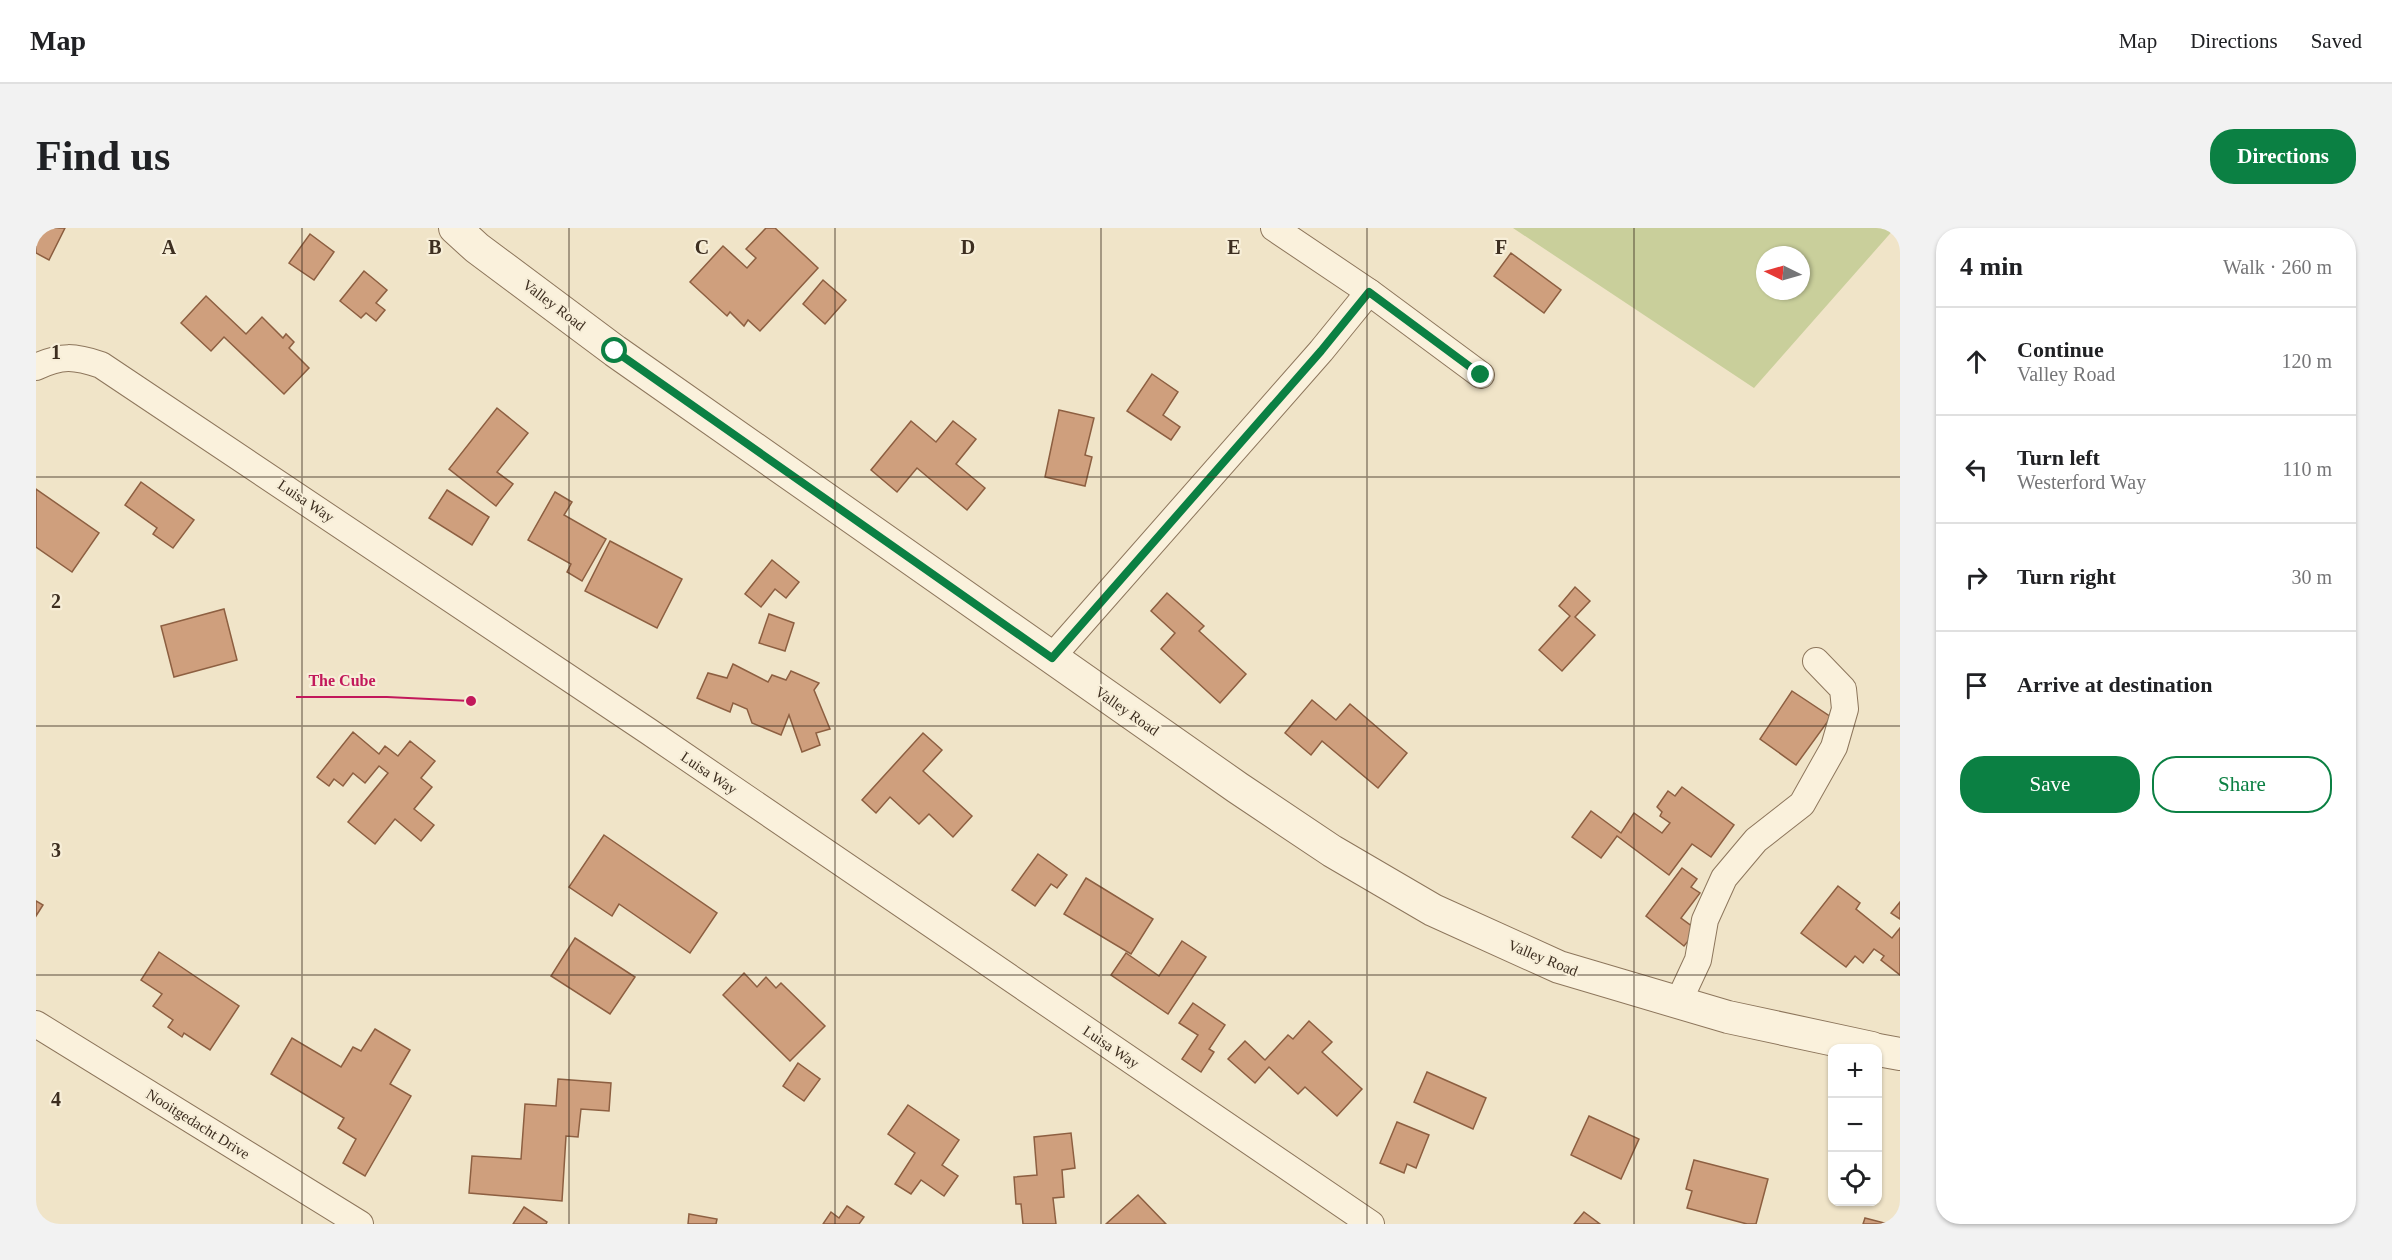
<!DOCTYPE html>
<html lang="en">
<head>
<meta charset="utf-8">
<style>
  body { margin:0; font-family:"Times New Roman",serif; background:#f2f2f2; color:#202124 }
  .controls { position:absolute; right:18px; bottom:18px; display:grid; overflow:hidden; border-radius:12px; box-shadow:0 2px 4px #0004 }
  .controls button { width:54px; height:54px; display:grid; place-items:center; padding:0; border:0; border-bottom:2px solid #e0e0e0; background:#fff; color:#202124; font:30px sans-serif }
  .compass { position:absolute; left:1720px; top:18px; width:54px; height:54px; border-radius:50%; background:#fff; box-shadow:0 2px 4px #0004; rotate:275deg }
  .stop { position:absolute; width:18px; height:18px; margin:-14px; border:4px solid #0b8043; border-radius:50%; background:#fff }
  .stop.end { background:#0b8043; border-color:#fff; box-shadow:0 2px 6px #0008 }
  .list { margin:0; padding:0; list-style:none }
  h2 { display:flex; justify-content:space-between; align-items:center; height:78px; margin:0; padding:0 24px; font-size:26px }
  h2 small { font-size:20px; font-weight:400; color:#757577 }
  .list li { display:grid; grid-template-columns:39px 1fr auto; gap:18px; align-items:center; box-sizing:border-box; height:108px; padding:0 24px; border-top:2px solid #e0e0e0 }
  .list b { display:block; font-size:22px; white-space:nowrap }
  .list p { margin:0; font-size:20px; white-space:nowrap; color:#757577 }
  .list em { font-size:20px; font-style:normal; color:#757577 }
  .actions { display:flex; gap:12px; padding:18px 24px }
  .actions a { flex:1; padding:14px 0; border:2px solid #0b8043; border-radius:24px; text-align:center; font-size:21px; color:#0b8043 }
  .actions .main { background:#0b8043; color:#fff }
  .icon { flex:none; width:33px; height:33px; fill:none; stroke:currentColor; stroke-width:2; stroke-linecap:round; stroke-linejoin:round }
  .map { position:relative; flex:none; width:1864px; height:996px; overflow:hidden; border-radius:24px }
  header { display:flex; align-items:center; gap:36px; box-sizing:border-box; height:84px; padding:0 30px; background:#fff; border-bottom:2px solid #e0e0e0 }
  header strong { font-size:28px }
  nav { display:flex; gap:33px; margin-inline-start:auto; font-size:21px }
  .intro { display:flex; align-items:center; justify-content:space-between; box-sizing:border-box; height:144px; padding:0 36px }
  h1 { margin:0; font-size:42px }
  .button { padding:15px 27px; border-radius:24px; background:#0b8043; color:#fff; font-size:21px; font-weight:700 }
  main { display:flex; gap:36px; padding:0 36px }
  aside { flex:1; background:#fff; border-radius:24px; box-shadow:0 2px 4px #0004 }
  .map>svg:first-child { display:block }
  .green { fill:#c9cf9b; fill-rule:evenodd }
  .building { fill:#cf9f7d; stroke:#8d5f41; stroke-width:1.5 }
  .lines { fill:none; stroke-linecap:round; stroke-linejoin:round }
  .minor-casing { stroke:#8d765c; stroke-width:28 }
  .tertiary-casing { stroke:#8d765c; stroke-width:34 }
  .minor { stroke:#faf1dc; stroke-width:26 }
  .tertiary { stroke:#faf1dc; stroke-width:32 }
  .route { stroke:#0b8043; stroke-width:8 }
  .grid { fill:none; stroke:#3d2e20; stroke-width:1.5; stroke-opacity:0.55 }
  .labels { text-anchor:middle; stroke-width:4.5; stroke-linejoin:round; paint-order:stroke }
  .street-label { font-size:15px; fill:#3d2e20; stroke:#f7eed8 }
  .grid-label { font-size:20px; text-anchor:middle; font-weight:bold; fill:#3d2e20; stroke:#f7eed8; stroke-width:4.5; stroke-linejoin:round; paint-order:stroke }
  .leader { fill:none; stroke:#c2185b; stroke-width:2 }
  .callout-dot { fill:#c2185b; stroke:#f7eed8; stroke-width:2 }
  .callout-label { font-size:16px; text-anchor:middle; font-weight:bold; fill:#c2185b; stroke:#f7eed8; stroke-width:4.5; stroke-linejoin:round; paint-order:stroke }
</style>
</head>
<body>
<header>
<strong>Map</strong>
<nav><a>Map</a><a>Directions</a><a>Saved</a></nav>
</header>
<div class="intro"><h1>Find us</h1><a class="button">Directions</a></div>
<main>
<div class="map">
<svg width="1864" height="996" viewBox="0 0 1864 996">
  <rect width="100%" height="100%" fill="#f0e4c8"/>
  <!-- green -->
  <path class="green" d="M1477,0H1859L1718,160ZM1729,27H1765V63H1729Z"/>
  <!-- building -->
  <g class="building">
    <path d="M0,0H29L13,32L0,25Z"/>
    <path d="M730,0H739L782,40L724,103L712,92L708,98L694,84L691,88L654,54L687,18L711,40L720,30L710,21Z"/>
    <path d="M274,6L298,24L278,52L253,35Z"/>
    <path d="M1475,25L1525,62L1508,85L1458,48Z"/>
    <path d="M328,43L351,62L340,75L349,82L340,93L330,85L325,90L304,73Z"/>
    <path d="M787,52L810,72L789,96L767,76Z"/>
    <path d="M170,68L210,106L226,89L247,110L250,106L258,114L253,120L273,140L248,166L188,109L175,123L145,95Z"/>
    <path d="M1116,146L1142,164L1127,187L1144,199L1135,212L1091,183Z"/>
    <path d="M461,180L492,205L461,244L477,256L460,278L413,241Z"/>
    <path d="M1023,182L1058,190L1049,227L1056,229L1049,258L1009,249Z"/>
    <path d="M875,193L900,214L917,193L940,211L920,236L949,260L931,282L881,240L861,264L835,242Z"/>
    <path d="M105,254L158,292L137,320L117,306L121,300L89,277Z"/>
    <path d="M0,261L63,305L36,344L0,319Z"/>
    <path d="M411,262L453,289L436,317L393,290Z"/>
    <path d="M519,264L536,274L528,287L570,311L546,353L531,344L535,336L492,312Z"/>
    <path d="M574,313L646,351L621,400L549,363Z"/>
    <path d="M736,332L763,354L750,370L739,361L725,379L709,366Z"/>
    <path d="M1539,359L1554,373L1539,389L1559,407L1526,443L1503,422L1534,388L1523,378Z"/>
    <path d="M1131,365L1168,398L1163,403L1210,446L1184,475L1125,421L1139,405L1115,383Z"/>
    <path d="M188,381L201,432L138,449L125,398Z"/>
    <path d="M733,386L758,395L749,423L723,415Z"/>
    <path d="M697,436L732,454L736,447L750,452L755,443L783,455L778,462L794,501L780,505L784,517L766,524L753,487L745,507L716,495L711,481L697,475L694,484L661,470L672,445L691,450Z"/>
    <path d="M1756,463L1795,489L1760,537L1724,511Z"/>
    <path d="M1276,472L1300,492L1314,476L1371,525L1342,560L1286,513L1275,527L1249,505Z"/>
    <path d="M317,504L343,526L349,518L362,528L374,513L399,533L385,550L396,559L378,581L398,597L385,613L359,591L339,616L312,594L352,545L343,538L329,555L317,545L307,558L298,551L293,558L281,549Z"/>
    <path d="M887,505L906,522L887,543L936,588L917,609L893,586L883,596L854,569L840,585L826,572Z"/>
    <path d="M1646,559L1698,597L1675,629L1656,616L1633,647L1581,608L1565,630L1536,609L1555,583L1585,605L1598,585L1626,605L1634,595L1624,588L1626,584L1621,579L1632,563L1639,568Z"/>
    <path d="M568,607L681,685L654,725L583,676L576,688L533,659Z"/>
    <path d="M1002,626L1031,647L1021,660L1015,656L999,678L976,662Z"/>
    <path d="M1646,640L1661,651L1655,659L1664,665L1645,690L1661,702L1648,718L1610,688Z"/>
    <path d="M1050,650L1117,691L1095,726L1028,686Z"/>
    <path d="M1802,658L1824,675L1820,681L1856,710L1864,700V747L1845,732L1848,728L1838,721L1827,735L1819,728L1810,739L1765,705Z"/>
    <path d="M0,673L7,677L0,688Z"/>
    <path d="M1864,674V691L1855,685Z"/>
    <path d="M539,710L599,749L574,786L515,748Z"/>
    <path d="M1146,713L1170,729L1132,786L1075,747L1090,725L1123,748Z"/>
    <path d="M123,724L203,778L174,822L148,805L146,809L132,799L137,792L117,778L126,766L105,752Z"/>
    <path d="M708,745L721,759L730,749L740,760L745,755L789,798L754,833L687,767Z"/>
    <path d="M1157,775L1189,797L1173,821L1178,824L1165,844L1146,831L1162,807L1143,795Z"/>
    <path d="M1273,793L1296,814L1286,824L1326,861L1301,888L1269,859L1262,866L1233,839L1219,855L1192,831L1209,813L1229,832L1252,807L1257,811Z"/>
    <path d="M339,801L374,822L354,856L375,868L329,948L307,935L320,911L302,900L308,890L235,846L256,810L305,839L317,819L325,823Z"/>
    <path d="M762,835L784,851L768,873L747,858Z"/>
    <path d="M1391,844L1450,870L1437,901L1378,874Z"/>
    <path d="M522,851L575,855L573,883L545,881L542,909L530,908L526,973L433,965L436,928L485,931L489,876L520,878Z"/>
    <path d="M872,877L923,912L906,937L922,948L908,968L885,952L875,966L859,956L879,925L852,906Z"/>
    <path d="M1553,888L1603,911L1585,951L1535,927Z"/>
    <path d="M1361,894L1393,907L1380,940L1371,936L1368,945L1344,935Z"/>
    <path d="M1035,905L1039,940L1026,942L1028,969L1017,970L1020,996H987L985,976H980L978,949L1001,947L998,909Z"/>
    <path d="M1658,932L1732,951L1720,996H1711L1651,980L1656,963L1650,961Z"/>
    <path d="M1102,967L1130,996H1070Z"/>
    <path d="M811,978L828,989L823,996H787L795,984L803,990Z"/>
    <path d="M488,979L511,994L510,996H477Z"/>
    <path d="M1548,984L1564,996H1538Z"/>
    <path d="M653,986L681,991L680,996H652Z"/>
    <path d="M1829,990L1852,996H1827Z"/>
  </g>
  <g class="lines">
    <!-- minor casing -->
    <g class="minor-casing">
      <g id="minor">
        <path d="M1238,0L1333,64L1445,147"/>
        <path d="M0,139C26,127 38,128 65,137L612,503L1335,996"/>
        <path d="M1015,430L1285,123L1333,64"/>
        <path d="M1642,775L1662,732L1669,692L1688,650L1720,612L1766,576L1798,519L1809,481L1807,461L1780,433"/>
        <path d="M0,796L324,996"/>
      </g>
    </g>
    <!-- tertiary casing -->
    <g class="tertiary-casing">
      <g id="tertiary">
        <path d="M419,0L441,20L579,123L1202,560L1296,623L1397,682L1523,739L1692,789L1836,820"/>
        <path d="M1842,822L1864,826"/>
      </g>
    </g>
    <!-- minor -->
    <use href="#minor" class="minor"/>
    <!-- tertiary -->
    <use href="#tertiary" class="tertiary"/>
  </g>
  <g class="lines">
    <!-- route -->
    <path class="route" d="M579,123L1016,430L1285,123L1333,64L1445,147"/>
  </g>
  <!-- grid -->
  <path class="grid" d="M266,0V996M533,0V996M799,0V996M1065,0V996M1331,0V996M1598,0V996M0,249H1864M0,498H1864M0,747H1864"/>
  <g class="labels">
    <!-- street labels -->
    <g class="street-label">
      <text transform="translate(518 77) rotate(37)" y="5">Valley Road</text>
      <text transform="translate(270 273) rotate(34)" y="5">Luisa Way</text>
      <text transform="translate(1091 483) rotate(35)" y="5">Valley Road</text>
      <text transform="translate(673 545) rotate(34)" y="5">Luisa Way</text>
      <text transform="translate(1507 730) rotate(22)" y="5">Valley Road</text>
      <text transform="translate(1075 819) rotate(34)" y="5">Luisa Way</text>
      <text transform="translate(162 896) rotate(32)" y="5">Nooitgedacht Drive</text>
    </g>
  </g>
  <g class="grid-label">
    <text x="133" y="26">A</text>
    <text x="399" y="26">B</text>
    <text x="666" y="26">C</text>
    <text x="932" y="26">D</text>
    <text x="1198" y="26">E</text>
    <text x="1465" y="26">F</text>
    <text x="20" y="131">1</text>
    <text x="20" y="380">2</text>
    <text x="20" y="629">3</text>
    <text x="20" y="878">4</text>
  </g>
  <!-- callouts -->
  <path class="leader" d="M435 473L351 469H260"/>
  <circle class="callout-dot" cx="435" cy="473" r="6"/>
  <g class="callout-label">
    <text x="306" y="458">The Cube</text>
  </g>
</svg>
<div class="controls">
<button>+</button>
<button>−</button>
<button><svg class="icon" aria-label="locate" viewBox="0 0 24 24"><circle cx="12" cy="12" r="6"/><path d="M12 2v4M12 18v4M2 12h4M18 12h4"/></svg></button>
</div>
<svg class="compass" viewBox="-18 -18 36 36"><path d="M0-13l5 13h-10z" fill="#e53935"/><path d="M0 13l5-13h-10z" fill="#757577"/></svg>
<div class="stop" style="left:579px;top:123px"></div>
<div class="stop end" style="left:1445px;top:147px"></div>
</div>
<aside>
<h2>4 min<small>Walk · 260 m</small></h2>
<ul class="list">
<li><svg class="icon" aria-label="ahead" viewBox="0 0 24 24"><path d="M12 20V5M6 11l6-6 6 6"/></svg><div><b>Continue</b><p>Valley Road</p></div><em>120 m</em></li>
<li><svg class="icon" aria-label="left" viewBox="0 0 24 24"><path d="M17 20v-9H6M10 6l-5 5 5 5"/></svg><div><b>Turn left</b><p>Westerford Way</p></div><em>110 m</em></li>
<li><svg class="icon" aria-label="right" viewBox="0 0 24 24"><path d="M7 20v-9h11M14 6l5 5-5 5"/></svg><div><b>Turn right</b></div><em>30 m</em></li>
<li><svg class="icon" aria-label="arrive" viewBox="0 0 24 24"><path d="M6 21V4h12l-3 4 3 4H6"/></svg><div><b>Arrive at destination</b></div></li>
</ul>
<div class="actions"><a class="main">Save</a><a>Share</a></div>
</aside>
</main>
</body>
</html>
